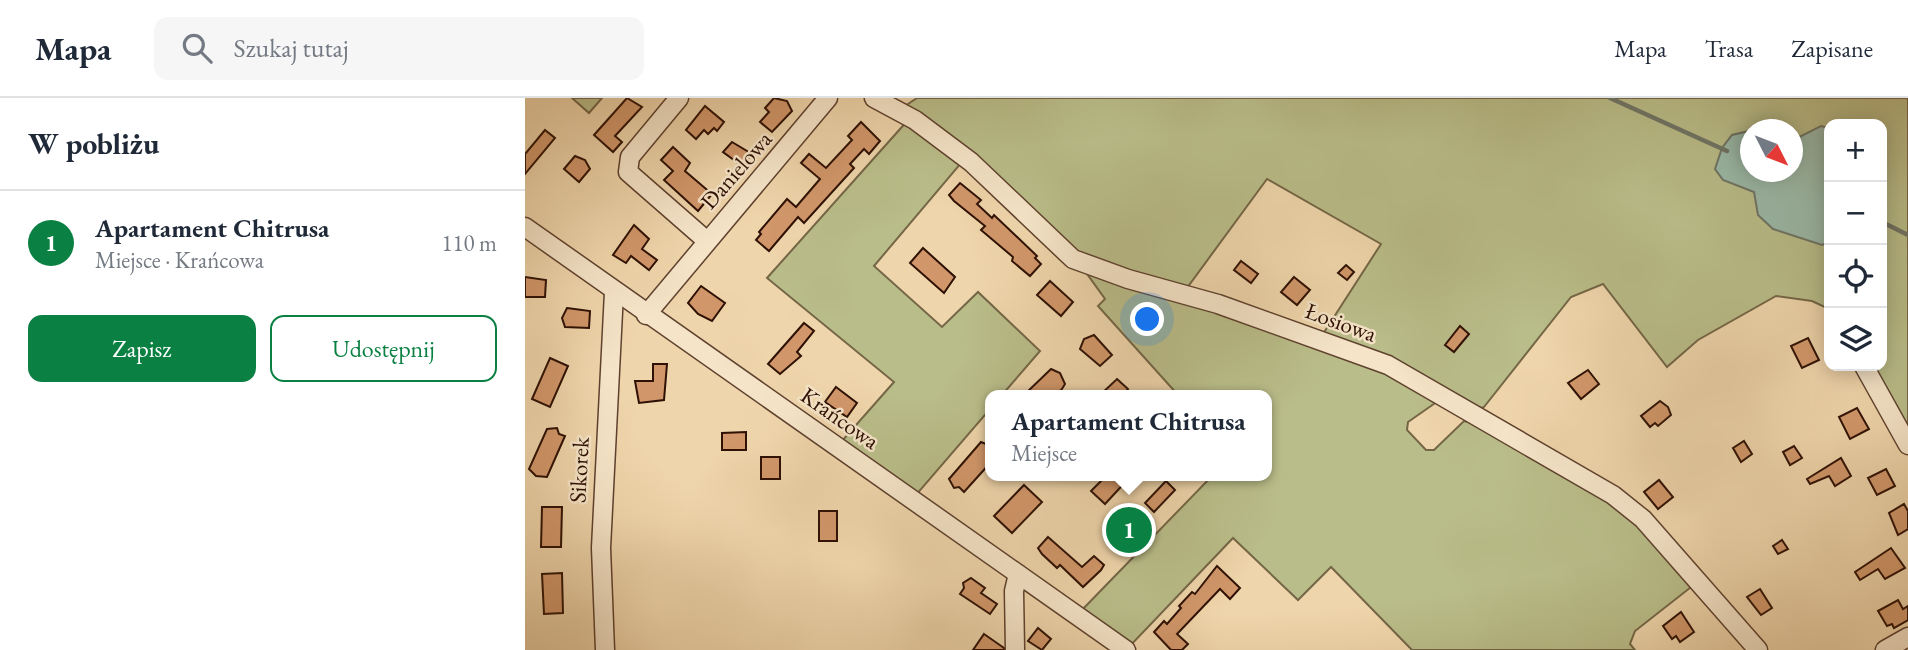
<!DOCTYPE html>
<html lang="pl">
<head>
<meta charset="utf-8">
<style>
  body { margin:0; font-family:"EB Garamond",serif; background:#f6f6f7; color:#1f2937 }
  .controls { position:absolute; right:21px; top:21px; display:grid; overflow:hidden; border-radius:14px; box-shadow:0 4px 18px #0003 }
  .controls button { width:63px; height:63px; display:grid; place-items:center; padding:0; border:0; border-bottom:2px solid #e0e1e3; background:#fff; color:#1f2937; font:35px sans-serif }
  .compass { position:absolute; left:1215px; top:21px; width:63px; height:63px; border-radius:50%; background:#fff; box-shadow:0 4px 18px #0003; rotate:132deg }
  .you { position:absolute; left:623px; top:222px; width:24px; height:24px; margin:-18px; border:5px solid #fff; border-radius:50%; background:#1a73e8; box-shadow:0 0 0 10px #1a73e833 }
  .badge { display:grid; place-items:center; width:46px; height:46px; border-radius:50%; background:#0b8043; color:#fff; font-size:23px; font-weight:700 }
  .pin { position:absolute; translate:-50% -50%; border:4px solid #fff; box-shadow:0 2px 7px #0006 }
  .popup { position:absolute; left:460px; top:292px; width:287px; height:91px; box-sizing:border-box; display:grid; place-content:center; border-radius:14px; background:#fff; filter:drop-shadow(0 2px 5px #0005); font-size:23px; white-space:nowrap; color:#747a83 }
  .popup b { font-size:26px; color:#1f2937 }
  .popup::after { content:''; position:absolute; left:50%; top:100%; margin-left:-14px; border:14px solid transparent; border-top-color:#fff }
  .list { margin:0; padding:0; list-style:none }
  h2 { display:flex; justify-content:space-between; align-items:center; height:91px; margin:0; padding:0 28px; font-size:30px }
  h2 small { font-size:23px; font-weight:400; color:#747a83 }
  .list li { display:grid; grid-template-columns:46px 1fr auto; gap:21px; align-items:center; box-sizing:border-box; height:105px; padding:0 28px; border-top:2px solid #e0e1e3 }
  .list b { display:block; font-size:26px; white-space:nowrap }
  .list p { margin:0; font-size:23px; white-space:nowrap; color:#747a83 }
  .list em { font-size:23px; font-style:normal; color:#747a83 }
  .actions { display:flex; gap:14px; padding:21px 28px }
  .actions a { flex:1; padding:16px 0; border:2px solid #0b8043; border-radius:14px; text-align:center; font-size:24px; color:#0b8043 }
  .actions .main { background:#0b8043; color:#fff }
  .icon { flex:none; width:38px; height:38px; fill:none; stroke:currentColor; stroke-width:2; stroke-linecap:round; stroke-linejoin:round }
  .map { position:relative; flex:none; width:1383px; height:552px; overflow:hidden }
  header { display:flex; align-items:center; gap:42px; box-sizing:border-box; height:98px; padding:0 35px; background:#fff; border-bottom:2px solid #e0e1e3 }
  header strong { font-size:33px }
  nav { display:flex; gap:38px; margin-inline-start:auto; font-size:24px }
  .search { width:490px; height:63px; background:#f6f6f7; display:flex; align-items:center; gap:18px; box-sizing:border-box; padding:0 24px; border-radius:14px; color:#747a83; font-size:26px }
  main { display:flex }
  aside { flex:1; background:#fff }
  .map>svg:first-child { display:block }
  .green { fill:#b9bd89; stroke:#746646; stroke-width:2; fill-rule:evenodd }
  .water { fill:#9ab9a8; stroke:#6f7566; stroke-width:2 }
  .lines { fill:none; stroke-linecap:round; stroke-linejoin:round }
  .stream { stroke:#6f7566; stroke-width:4.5 }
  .building { fill:#d1976a; stroke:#2e1004; stroke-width:2 }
  .minor-casing { stroke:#5e412e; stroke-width:21 }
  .minor { stroke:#f5e4c8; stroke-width:18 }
  .labels { text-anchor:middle; stroke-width:5; stroke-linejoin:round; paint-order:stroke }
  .street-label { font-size:23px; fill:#2e1004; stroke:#f5e4c8 }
</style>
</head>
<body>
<header>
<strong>Mapa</strong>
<div class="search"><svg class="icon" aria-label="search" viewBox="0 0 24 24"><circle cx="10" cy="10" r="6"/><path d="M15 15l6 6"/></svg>Szukaj tutaj</div>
<nav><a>Mapa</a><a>Trasa</a><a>Zapisane</a></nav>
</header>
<main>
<aside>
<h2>W pobliżu<small></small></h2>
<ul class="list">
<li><span class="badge">1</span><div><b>Apartament Chitrusa</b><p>Miejsce · Krańcowa</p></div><em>110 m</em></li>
</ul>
<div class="actions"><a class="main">Zapisz</a><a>Udostępnij</a></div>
</aside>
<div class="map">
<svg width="1383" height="552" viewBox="0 0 1383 552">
  <rect width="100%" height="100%" fill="#efd5ab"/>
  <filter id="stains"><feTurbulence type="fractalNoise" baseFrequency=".00286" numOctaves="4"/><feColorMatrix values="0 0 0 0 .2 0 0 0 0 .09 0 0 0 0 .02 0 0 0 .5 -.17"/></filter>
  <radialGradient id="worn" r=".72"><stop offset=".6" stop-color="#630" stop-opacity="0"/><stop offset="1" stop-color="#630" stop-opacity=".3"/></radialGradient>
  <!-- green -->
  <g class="green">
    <path d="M47,0H77L64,15Z"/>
    <path d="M392,0H1383V339L1359,285L1353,286L1345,268H1357V26H1304V211L1287,203L1251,198L1173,242L1142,269L1078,186L1046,199L959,309L946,314L796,239L856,146L742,81L659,194L554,158L380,8ZM1226,32H1268V74H1226Z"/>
    <path d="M384,21L437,64L349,168L417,229L453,194L515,253L477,297H466V310L391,397L316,344L369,284L242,180Z"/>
    <path d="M560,173L817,253L916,301L883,324L882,332L901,352H909L939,323L956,327L1101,411L1170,486L1110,533L1105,546L1110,552H887L806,469L773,502L708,440L604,549L556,513L687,378H742V297H653L573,208L580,201Z"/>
  </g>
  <!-- water -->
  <path class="water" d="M1296,28L1304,30V144L1297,147L1248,131L1233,117L1229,94L1198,82L1190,71L1197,50L1207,37L1224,33L1226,74H1268V42Z"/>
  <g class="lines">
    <!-- stream -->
    <g class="stream">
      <path d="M1085,0L1202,53"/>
      <path d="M1357,124L1383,137"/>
    </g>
  </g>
  <!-- building -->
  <g class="building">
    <path d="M102,0L117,9L90,38L97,44L88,54L69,37Z"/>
    <path d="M249,0L262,3L267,13L247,34L235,24L244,14L240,10Z"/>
    <path d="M180,8L199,24L192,33L189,30L183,36L179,32L171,41L161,32Z"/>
    <path d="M336,24L355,43L344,56L339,51L325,66L329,70L279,125L273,119L244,153L231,142L236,136L234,134L262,101L271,109L295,81L276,65L284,56L301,70L327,42L323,38Z"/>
    <path d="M20,32L30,40L0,76V56Z"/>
    <path d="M207,44L227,56L217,68L198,54Z"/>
    <path d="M148,49L165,65L160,73L187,96L173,113L139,82L148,73L136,62Z"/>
    <path d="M50,58L60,62L65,71L54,84L39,71Z"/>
    <path d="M435,85L456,102L452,106L467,120L469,117L512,158L510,160L516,166L505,178L487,163L488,159L456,132L460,128L429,103L424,97Z"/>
    <path d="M109,127L124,141L117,151L132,162L124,172L106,158L101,165L88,157Z"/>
    <path d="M398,150L430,179L419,195L385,165Z"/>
    <path d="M716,163L733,176L726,185L709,172Z"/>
    <path d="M821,167L829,174L822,182L813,175Z"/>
    <path d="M0,179L21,182L20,199H0Z"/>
    <path d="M769,179L785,192L772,207L756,194Z"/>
    <path d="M525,183L548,204L536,218L512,197Z"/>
    <path d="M176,188L200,205L187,223L173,216L163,205Z"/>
    <path d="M42,210L65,213L64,230L40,229L37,220Z"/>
    <path d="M279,225L289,233L272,254L276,258L255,276L243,266Z"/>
    <path d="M935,228L944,236L929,254L920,247Z"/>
    <path d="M569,237L587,257L575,268L555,251L559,241Z"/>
    <path d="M1283,240L1294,262L1277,270L1266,248Z"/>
    <path d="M25,260L43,268L25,309L7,301Z"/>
    <path d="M128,266H142L139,302L114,305L110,283H128Z"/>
    <path d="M526,271L535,275L540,286L537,291L531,297H499Z"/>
    <path d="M1063,272L1074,286L1056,301L1043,285Z"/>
    <path d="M592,281L603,291L597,297H575Z"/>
    <path d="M311,289L332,305L322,319L300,304Z"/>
    <path d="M1135,303L1143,309L1146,317L1133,328L1130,325L1125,329L1116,318Z"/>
    <path d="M1332,310L1344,331L1325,341L1314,319Z"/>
    <path d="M32,330L34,336L40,338L22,379L11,378L4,371L22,331Z"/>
    <path d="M221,334V352H197V335Z"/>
    <path d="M1219,343L1227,356L1216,364L1208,350Z"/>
    <path d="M456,344L466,348V364L439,394L434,389L429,390L424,381Z"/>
    <path d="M1269,348L1277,360L1265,367L1258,354Z"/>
    <rect x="236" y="359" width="19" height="22"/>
    <path d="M1316,360L1326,378L1310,388L1304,378L1285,386L1282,381Z"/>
    <path d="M1361,371L1370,388L1352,397L1343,380Z"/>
    <path d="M581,378H606L580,406L566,393Z"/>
    <path d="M1134,382L1148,399L1133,411L1119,394Z"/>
    <path d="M641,383L650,392L629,414L620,405Z"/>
    <path d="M499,387L517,404L487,435L469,418Z"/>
    <path d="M1379,406L1383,413V431L1373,437L1364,415Z"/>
    <path d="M17,409H37L36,449H16Z"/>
    <rect x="294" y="413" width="18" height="30"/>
    <path d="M605,421L614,430L594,451L584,442Z"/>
    <path d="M523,439L557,469L569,458L579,467L576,472L558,489L535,467L532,470L517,456L513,450Z"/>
    <path d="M1257,442L1263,451L1253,456L1248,448Z"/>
    <path d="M1366,450L1380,470L1360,481L1353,471L1335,482L1330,474Z"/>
    <path d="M692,468L715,490L705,501L695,491L652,536L663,546L657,552H646L629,534L639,523L642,526L656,510L654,508L667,494L670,496Z"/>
    <path d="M37,475L38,515L19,516L17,476Z"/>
    <path d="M446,480L460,490L456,495L472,506L465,516L435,496L439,490L438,485Z"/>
    <path d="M1235,491L1247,510L1236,517L1222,499Z"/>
    <path d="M1373,502L1378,511L1383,508V522L1369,530L1367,526L1362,528L1353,513Z"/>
    <path d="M1156,514L1169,534L1155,544L1151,538L1147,541L1138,528Z"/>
    <path d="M513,530L526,541L517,552L503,543Z"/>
    <path d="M459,536L479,550V552H448Z"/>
  </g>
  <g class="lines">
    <!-- minor casing -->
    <g class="minor-casing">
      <g id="minor">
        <path d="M154,0L105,59L103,74L182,143"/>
        <path d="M349,0L390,22L446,64L548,161L603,181L693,206L863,267L1088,397L1118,421L1233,552"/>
        <path d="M0,129L601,552"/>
        <path d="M121,217L303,0"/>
        <path d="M1339,268L1383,347"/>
        <path d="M80,552L76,450L89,194"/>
        <path d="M490,552L489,493L493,476"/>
        <path d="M1360,552L1383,539"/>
      </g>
    </g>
    <!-- minor -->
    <use href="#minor" class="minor"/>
  </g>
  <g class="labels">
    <!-- street labels -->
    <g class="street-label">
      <text transform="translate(211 72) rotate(-49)" y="8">Danielowa</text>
      <text transform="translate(816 224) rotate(20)" y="8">Łosiowa</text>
      <text transform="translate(315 320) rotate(35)" y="8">Krańcowa</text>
      <text transform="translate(54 372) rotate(-87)" y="8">Sikorek</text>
    </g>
  </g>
  <rect width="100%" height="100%" filter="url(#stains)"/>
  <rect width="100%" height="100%" fill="url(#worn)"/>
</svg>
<div class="controls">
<button>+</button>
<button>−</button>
<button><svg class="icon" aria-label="locate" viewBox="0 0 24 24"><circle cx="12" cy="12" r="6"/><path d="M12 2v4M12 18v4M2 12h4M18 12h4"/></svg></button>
<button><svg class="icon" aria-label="layers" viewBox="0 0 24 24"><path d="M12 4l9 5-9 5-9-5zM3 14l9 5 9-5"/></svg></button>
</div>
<svg class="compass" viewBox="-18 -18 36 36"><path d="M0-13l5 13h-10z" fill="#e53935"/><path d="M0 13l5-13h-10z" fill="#747a83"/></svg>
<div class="you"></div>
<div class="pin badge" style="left:604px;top:432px">1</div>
<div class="popup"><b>Apartament Chitrusa</b>Miejsce</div>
</div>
</main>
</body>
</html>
